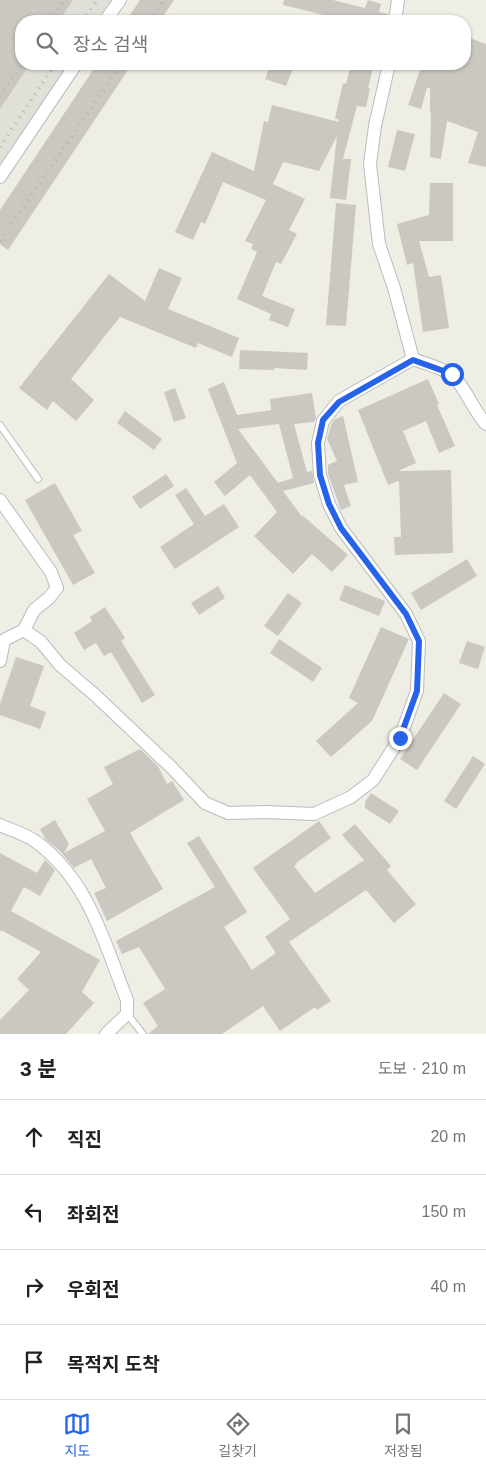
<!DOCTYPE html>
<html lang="ko">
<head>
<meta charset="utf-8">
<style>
  body { margin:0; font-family:Helvetica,"Noto Sans KR",sans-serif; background:#f2f2f2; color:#202124 }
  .stop { position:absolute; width:15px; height:15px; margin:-11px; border:4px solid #2563eb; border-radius:50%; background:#fff }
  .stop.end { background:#2563eb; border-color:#fff; box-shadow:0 1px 5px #0008 }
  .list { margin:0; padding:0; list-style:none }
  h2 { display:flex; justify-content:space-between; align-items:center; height:65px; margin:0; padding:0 20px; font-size:21px }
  h2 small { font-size:16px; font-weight:400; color:#757577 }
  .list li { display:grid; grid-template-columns:32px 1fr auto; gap:15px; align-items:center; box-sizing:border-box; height:75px; padding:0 20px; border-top:1px solid #e0e0e0 }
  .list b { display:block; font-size:19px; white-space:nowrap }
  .list em { font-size:16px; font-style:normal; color:#757577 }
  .icon { flex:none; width:28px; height:28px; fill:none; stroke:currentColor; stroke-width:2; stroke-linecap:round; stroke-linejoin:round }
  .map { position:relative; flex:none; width:486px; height:1034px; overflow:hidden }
  .search { position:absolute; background:#fff; box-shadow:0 1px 4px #0004; left:15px; right:15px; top:15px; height:55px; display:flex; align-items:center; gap:12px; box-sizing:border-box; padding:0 18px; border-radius:20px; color:#757577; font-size:19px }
  .sheet { height:365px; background:#fff }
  nav { display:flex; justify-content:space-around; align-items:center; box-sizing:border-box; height:70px; border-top:1px solid #e0e0e0; background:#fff; font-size:14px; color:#757577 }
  nav a { display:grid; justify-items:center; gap:2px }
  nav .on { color:#2563eb }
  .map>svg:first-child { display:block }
  .industrial { fill:#e0dfd8 }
  .building { fill:#cac8c1; fill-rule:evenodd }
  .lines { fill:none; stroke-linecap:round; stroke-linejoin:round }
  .service-casing { stroke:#b9bbc1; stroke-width:8 }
  .minor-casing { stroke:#b9bbc1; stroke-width:14 }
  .service { stroke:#fff; stroke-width:6 }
  .minor { stroke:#fff; stroke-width:12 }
  .rail { stroke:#b5b6b6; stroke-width:4; stroke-dasharray:1 6; stroke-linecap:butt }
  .route { stroke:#2563eb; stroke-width:6 }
</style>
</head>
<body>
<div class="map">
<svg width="486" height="1034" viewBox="0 0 486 1034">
  <rect width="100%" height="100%" fill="#efeee4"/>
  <!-- industrial -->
  <path class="industrial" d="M0,0H117L103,21H21V64H75L0,177Z"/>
  <!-- building -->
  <g class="building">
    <path d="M0,0H73L59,21H21V64H30L0,109Z"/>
    <path d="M140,0H174L160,21H126Z"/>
    <path d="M284,0H333L365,8L368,0L381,4L379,12L388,14L387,21H349L283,5Z"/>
    <path d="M467,37L486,44V167L468,163L478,132L447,121L441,159L430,157L431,113L430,112V88H427L421,109L408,105L422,64H465V44Z"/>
    <path d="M97,64H132L8,250L0,244V210Z"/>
    <path d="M271,64H295L286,86L265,79Z"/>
    <path d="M351,64H374L368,88H370L366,107L357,106L343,159H351L346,200L330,198L337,136L319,171L283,162L273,184L305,199L289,230L297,234L281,264L276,262L262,296L295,309L288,327L269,320L271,314L237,299L257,252L251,249L253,244L245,241L266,200L223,182L205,224L201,222L193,240L175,232L212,152L254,171L264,121L268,122L272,105L339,122V120L335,118L343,83L346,84Z"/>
    <path d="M397,130L415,134L405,171L388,167Z"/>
    <path d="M430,183H453V241H419L429,277L441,275L449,328L423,332L413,263L407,265L397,224L429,215Z"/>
    <path d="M336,203L356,205L346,326L326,325Z"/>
    <path d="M159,268L182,278L168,309L239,338L232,357L198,343L196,348L120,317L71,379L94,400L76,421L53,401L47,410L19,388L109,274L145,301Z"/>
    <path d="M240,350L308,353L307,370L274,368V370L239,369Z"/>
    <path d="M428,379L439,404L437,405L455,446L439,453L426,421L403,431L416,463L398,471L451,470L453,553L395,555L394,537H401L399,481L388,485L358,410Z"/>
    <path d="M224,382L237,415L271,410L270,399L312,393L316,418L314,422L294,424L307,472L312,471L314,483L283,491L303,518L302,515L348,555L332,572L312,554L293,574L254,536L277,512L250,475L225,496L214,482L237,463L208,389ZM279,424L293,478L278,483L238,429Z"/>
    <path d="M175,388L186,418L174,422L164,392Z"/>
    <path d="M125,411L162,439L154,450L117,423Z"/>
    <path d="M343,416L358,482L344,485L351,506L341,510L328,474V465L337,461L327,439L331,425L334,420Z"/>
    <path d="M166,474L174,486L140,509L132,497Z"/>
    <path d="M55,483L82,531L73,535L95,573L73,585L25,500Z"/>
    <path d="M186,488L205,516L224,504L239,527L175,569L160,547L194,524L175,495Z"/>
    <path d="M467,559L477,576L421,610L411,593Z"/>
    <path d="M345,585L385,601L379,616L339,600Z"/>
    <path d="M218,586L225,598L199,615L191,603Z"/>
    <path d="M288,593L302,603L278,636L264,626Z"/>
    <path d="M105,607L125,638L121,641L155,695L142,703L111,652L104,656L96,643L84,650L74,633L92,621L90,617Z"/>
    <path d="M381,627L409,639L372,721L331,757L316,741L358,703L349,698Z"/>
    <path d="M279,639L322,668L313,682L270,653Z"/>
    <path d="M467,641L485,647L478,669L459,663Z"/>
    <path d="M16,657L44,666L30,706L46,712L40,729L0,715V704Z"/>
    <path d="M444,693L461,704L417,770L400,759Z"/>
    <path d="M140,749L158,766L167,784L172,781L184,800L130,833L163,889L107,921L94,893L106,888L91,859L74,868L60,851L46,840L40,829L55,820L69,844L64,853L105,831L87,799L113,784L104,767Z"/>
    <path d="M473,756L485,764L456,809L444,801Z"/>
    <path d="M371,793L399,811L390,824L365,808V802Z"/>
    <path d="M319,821L331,838L296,863L297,864L294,866L315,893L364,860L342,835L355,824L391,866L387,870L416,904L394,923L366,890L289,942L331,1001L317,1010L315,1007L280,1031L263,1006L222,1034H148L158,1026L143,1003L165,989L139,947L122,954L116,941L215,887L187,843L199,836L247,912L224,927L252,970L276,953L265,937L290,919L253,868Z"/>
    <path d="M0,853L37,873L45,860L55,870L40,896L24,887L11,911L100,960L82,992L94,1003L66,1034H0V1020L29,990L17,979L41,952L1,930L0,932Z"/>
  </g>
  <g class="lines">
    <!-- service casing -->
    <g class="service-casing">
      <g id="service">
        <path d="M0,425L38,479"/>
        <path d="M127,1014L143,1034"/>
      </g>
    </g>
    <!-- minor casing -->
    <g class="minor-casing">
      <g id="minor">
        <path d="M105,21L120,0"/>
        <path d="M395,21L398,0"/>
        <path d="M0,177L76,64"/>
        <path d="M413,359C423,363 446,369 453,376C467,390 473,410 486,424"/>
        <path d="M0,500L51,572L57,588L49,598L34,610L24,630L41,642L60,665L95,695L171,767L205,803L228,813L267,812L314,814L351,797L373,780L400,738L417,691L419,641L406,614L341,528L329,504L320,475L318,443L323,421L339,401L413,359L394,288L379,244L370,164L375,126L389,64"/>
        <path d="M0,661L4,640L24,630"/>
        <path d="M0,825C11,830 25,834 35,841C89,880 104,942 127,1000V1014L106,1034"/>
      </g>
    </g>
    <!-- service -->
    <use href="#service" class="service"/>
    <!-- minor -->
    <use href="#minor" class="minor"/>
    <!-- rail -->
    <g class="rail">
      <path d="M50,21L64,0"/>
      <path d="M83,21L97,0"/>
      <path d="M150,21L164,0"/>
      <path d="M0,96L22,64"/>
      <path d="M0,147L55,64"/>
      <path d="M0,241L121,64"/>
    </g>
  </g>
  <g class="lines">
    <!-- route -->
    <path class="route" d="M400,738L417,691L419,641L406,614L341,528L329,504L320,475L318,443L323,420L339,402L413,360L452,374"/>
  </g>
</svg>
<div class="stop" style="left:452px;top:374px"></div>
<div class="stop end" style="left:400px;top:738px"></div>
<div class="search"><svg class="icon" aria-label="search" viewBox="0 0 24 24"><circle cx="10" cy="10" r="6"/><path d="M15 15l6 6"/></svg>장소 검색</div>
</div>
<section class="sheet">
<h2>3 분<small>도보 · 210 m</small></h2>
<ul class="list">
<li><svg class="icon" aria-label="ahead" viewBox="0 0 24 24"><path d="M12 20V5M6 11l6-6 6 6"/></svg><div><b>직진</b></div><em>20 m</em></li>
<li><svg class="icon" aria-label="left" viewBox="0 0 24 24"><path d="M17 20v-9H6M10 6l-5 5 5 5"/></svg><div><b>좌회전</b></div><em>150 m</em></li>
<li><svg class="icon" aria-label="right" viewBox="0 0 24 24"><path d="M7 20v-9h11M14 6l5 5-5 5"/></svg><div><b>우회전</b></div><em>40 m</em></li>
<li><svg class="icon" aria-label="arrive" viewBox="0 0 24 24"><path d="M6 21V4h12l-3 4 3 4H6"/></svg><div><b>목적지 도착</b></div></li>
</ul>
</section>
<nav>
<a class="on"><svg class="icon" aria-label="map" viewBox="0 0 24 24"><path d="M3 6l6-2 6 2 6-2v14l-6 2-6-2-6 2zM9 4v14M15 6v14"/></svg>지도</a>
<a><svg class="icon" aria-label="directions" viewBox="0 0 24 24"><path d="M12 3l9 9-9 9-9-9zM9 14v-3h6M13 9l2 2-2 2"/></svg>길찾기</a>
<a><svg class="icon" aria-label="saved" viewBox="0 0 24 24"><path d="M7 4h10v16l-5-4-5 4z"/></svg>저장됨</a>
</nav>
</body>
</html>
